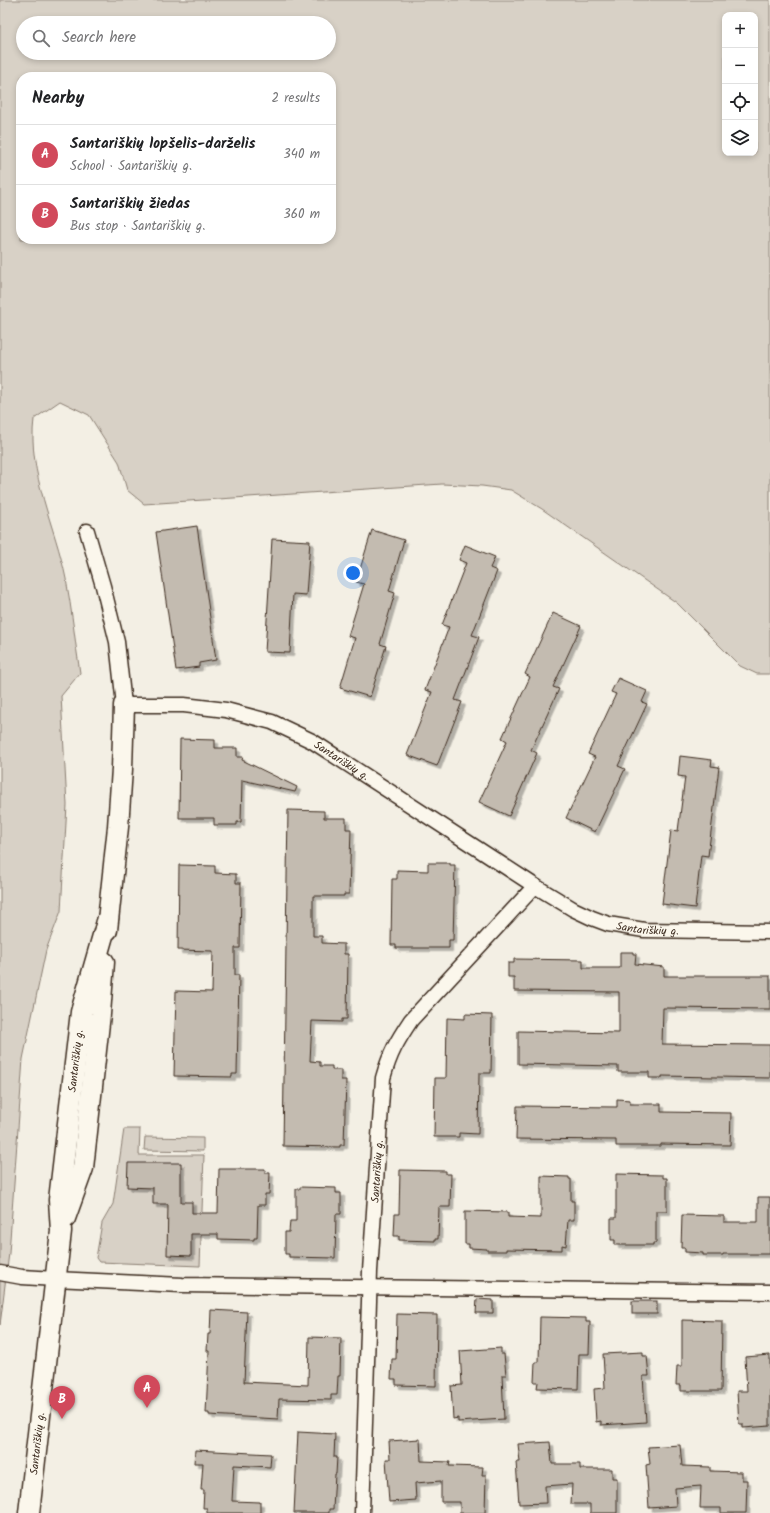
<!DOCTYPE html>
<html lang="en">
<head>
<meta charset="utf-8">
<style>
  body { margin:0; font-family:Kalam,sans-serif; background:#f2f2f2; color:#202124 }
  .controls { position:absolute; right:12px; top:12px; display:grid; overflow:hidden; border-radius:8px; box-shadow:0 2px 6px #0003 }
  .controls button { width:36px; height:36px; display:grid; place-items:center; padding:0; border:0; border-bottom:1px solid #e0e0e0; background:#fff; color:#202124; font:20px sans-serif }
  .you { position:absolute; left:353px; top:573px; width:14px; height:14px; margin:-10px; border:3px solid #fff; border-radius:50%; background:#1a73e8; box-shadow:0 0 0 6px #1a73e833 }
  .badge { display:grid; place-items:center; width:26px; height:26px; border-radius:50%; background:#d1495b; color:#fff; font-size:13px; font-weight:700 }
  .pin { position:absolute; translate:-50% -33px; filter:drop-shadow(0 1px 2px #0008) }
  .pin::after { content:''; position:absolute; top:21px; width:14px; height:12px; background:inherit; clip-path:polygon(0 0,100% 0,50% 100%) }
  .list { margin:0; padding:0; list-style:none }
  h2 { display:flex; justify-content:space-between; align-items:center; height:52px; margin:0; padding:0 16px; font-size:17px }
  h2 small { font-size:13px; font-weight:400; color:#757577 }
  .list li { display:grid; grid-template-columns:26px 1fr auto; gap:12px; align-items:center; box-sizing:border-box; height:60px; padding:0 16px; border-top:1px solid #e0e0e0 }
  .list b { display:block; font-size:15px; white-space:nowrap }
  .list p { margin:0; font-size:13px; white-space:nowrap; color:#757577 }
  .list em { font-size:13px; font-style:normal; color:#757577 }
  .icon { flex:none; width:22px; height:22px; fill:none; stroke:currentColor; stroke-width:2; stroke-linecap:round; stroke-linejoin:round }
  .map { position:relative; flex:none; width:770px; height:1513px; overflow:hidden }
  .search { position:absolute; background:#fff; box-shadow:0 2px 6px #0003; left:16px; top:16px; width:320px; height:44px; display:flex; align-items:center; gap:10px; box-sizing:border-box; padding:0 14px; border-radius:22px; color:#757577; font-size:15px }
  .panel { position:absolute; background:#fff; box-shadow:0 2px 6px #0003; left:16px; top:72px; width:320px; height:172px; border-radius:16px }
  .map>svg:first-child { display:block }
  .green { fill:#d8d1c6; stroke:#8a7e72; fill-rule:evenodd }
  .building { fill:#c3bbb0; stroke:#3b2a1e; filter:url(#shadow) }
  .lines { fill:none; stroke-linecap:round; stroke-linejoin:round }
  .minor-casing { stroke:#3b2a1e; stroke-width:17 }
  .secondary-casing { stroke:#3b2a1e; stroke-width:23 }
  .minor { stroke:#fbf7ec; stroke-width:14 }
  .secondary { stroke:#fbf7ec; stroke-width:20 }
  .labels { text-anchor:middle; stroke-width:3; stroke-linejoin:round; paint-order:stroke }
  .street-label { font-size:11px; fill:#3b2a1e; stroke:#fbf7ec }
</style>
</head>
<body>
<div class="map">
<svg width="770" height="1513" viewBox="0 0 770 1513">
  <defs>
    <filter id="shadow"><feDropShadow dx="3.5" dy="3.5" stdDeviation="0" flood-color="#0004"/></filter>
  </defs>
  <rect width="100%" height="100%" fill="#f3efe4"/>
  <filter id="ink" filterUnits="userSpaceOnUse"><feTurbulence type="fractalNoise" baseFrequency=".025" numOctaves="2"/><feDisplacementMap in="SourceGraphic" scale="8" xChannelSelector="R" yChannelSelector="G"/><feConvolveMatrix kernelMatrix="1 2 1 2 8 2 1 2 1" color-interpolation-filters="sRGB"/></filter>
  <g filter="url(#ink)">
    <!-- green -->
    <g class="green">
      <path d="M0,0H770V674H757L740,666L677,603L542,509L511,490L482,486L442,484L144,504L127,490L119,462L89,415L60,401L34,419C27,472 56,528 66,579C72,610 75,642 80,673L61,696L67,805L61,911L46,950L23,1059L9,1253L0,1325ZM725,15H755V153H725ZM23,23H329V53H23ZM21,77H331V239H21Z"/>
      <path d="M124,1129H140L139,1155H204L200,1266L99,1262L96,1258L102,1223L113,1204Z"/>
      <path d="M145,1137L203,1138V1151L144,1150Z"/>
    </g>
    <!-- building -->
    <g class="building">
      <path d="M197,526L216,660L199,663V667L176,670L156,532Z"/>
      <path d="M372,530L404,540L389,591L395,593L380,644L386,646L370,697L340,688L355,638L348,636L364,584L356,582Z"/>
      <path d="M272,539L310,541L306,595L293,594L290,653L265,652Z"/>
      <path d="M465,545L495,557L490,568L497,571L472,635L479,637L455,700L462,702L437,766L407,755L432,692L425,690L449,627L442,625L466,563L459,560Z"/>
      <path d="M553,613L581,626L553,687L559,689L531,750L537,753L509,816L479,802L507,741L502,738L530,677L525,674Z"/>
      <path d="M618,678L647,691L642,702L647,704L618,766L625,769L595,832L566,818L595,757L588,754L616,694L611,692Z"/>
      <path d="M180,739L215,740V748H237V757H243L242,760L297,787L295,792L242,780L241,822H237V825H214V818H179Z"/>
      <path d="M680,756L712,760L711,766L719,767L708,856L701,855L695,908L662,904L671,830L678,831L685,777L678,776Z"/>
      <path d="M288,810L324,811V818H346V829H351L349,894H344V896H313V936H322V943L344,944V954H348L347,1019H342V1022L312,1021L310,1061L320,1062V1066H332V1070H341V1080H346L344,1145H340V1147L283,1146Z"/>
      <path d="M428,863H450V865H455L453,940H449V948H396V945H391L392,879H397V870L428,871Z"/>
      <path d="M179,865L215,866V873L236,874V883H241L240,948H235V975H239L237,1074H232V1077L174,1076L176,991L212,992L213,951L178,950Z"/>
      <path d="M620,952H633V954H636L635,964L664,967V976H770V1009L663,1008L662,1044L770,1045V1078L662,1076V1078H649V1072H618V1066L518,1064V1031L619,1033V992L514,991V977H508V963H514V959L583,960V968H620Z"/>
      <path d="M465,1014L492,1015L491,1073H479L478,1134L459,1133V1137H434L435,1078H446L447,1018L465,1019Z"/>
      <path d="M617,1099L630,1100V1104H661V1112L731,1113L730,1145L661,1144V1146H616V1140L516,1139L517,1106L617,1107Z"/>
      <path d="M128,1163H181V1202H192V1213H218L219,1169H265V1173H270L269,1194H265V1205H258L257,1238H254V1240L218,1239V1234H191V1256L167,1255L168,1204H153V1188L127,1187Z"/>
      <path d="M400,1170L446,1171V1174H451L450,1207H439L438,1239H435V1241L399,1240V1236H394L395,1214H399Z"/>
      <path d="M616,1174L663,1175V1178H667V1211H656V1243H653V1245H615V1240H611V1218H616Z"/>
      <path d="M541,1176L569,1177V1179H571V1201H574V1220H568L566,1246L562,1245V1250L506,1249V1251H487V1249L469,1248V1244H465V1211L508,1212V1217L541,1218Z"/>
      <path d="M300,1187L336,1188V1193H341V1214H336L335,1258L289,1257V1254H285V1232H289L290,1221H296V1189H300Z"/>
      <path d="M758,1197H770V1254H723V1255H703V1253L685,1252V1248H681L682,1215L724,1216V1222H758Z"/>
      <path d="M477,1299L493,1300V1313H476Z"/>
      <rect x="632" y="1301" width="25" height="13"/>
      <path d="M211,1310L247,1312L244,1382L308,1385L309,1337L341,1338L340,1376H338L337,1395H331V1400L279,1399L278,1419L209,1415V1413H206L209,1351H207L208,1334H210Z"/>
      <path d="M397,1314L437,1315L436,1386L396,1385V1379H391L392,1359H396Z"/>
      <path d="M540,1317L586,1318V1322H590L589,1354H579L578,1389L537,1388L538,1382H534L535,1362H539Z"/>
      <path d="M682,1320L722,1321L721,1391H681V1385H676L677,1366H682Z"/>
      <path d="M501,1348V1354H504L506,1375H502L504,1419L458,1422V1418L453,1419L451,1386L462,1385L460,1351Z"/>
      <path d="M643,1352V1356H647L649,1376H643L646,1422L601,1425V1421L596,1422L594,1389L605,1388L603,1354Z"/>
      <path d="M770,1355V1426L743,1428V1424H739L737,1391H747L745,1357Z"/>
      <path d="M298,1432L335,1434L334,1457H337L336,1474H335L333,1509H329V1513H294Z"/>
      <path d="M420,1439L421,1461L450,1462L449,1466L483,1467L482,1475H486L485,1513H460V1502H441V1481L415,1483L416,1500L389,1502L386,1459H390L389,1441Z"/>
      <path d="M550,1442L552,1464H580V1469H612V1478H617V1513H590V1504H571L572,1484L545,1486L546,1503L519,1504L516,1462H520L518,1444Z"/>
      <path d="M680,1445L682,1466L710,1467V1471L742,1472V1480H747L746,1513H721V1508H700L701,1486L675,1488L676,1506L649,1508L646,1465L650,1464L648,1447Z"/>
      <path d="M195,1450L271,1454L270,1467L234,1465L232,1501L260,1502V1513H207V1508H203L204,1490H201L203,1463H194Z"/>
    </g>
    <g class="lines">
      <!-- minor casing -->
      <g class="minor-casing">
        <g id="minor">
          <path id="s1" d="M87,531L103,586L117,642L124,705H184L226,710L272,722L312,741L535,886L573,909L592,918L608,924L644,930L770,932"/>
          <path d="M0,1273L22,1277L55,1279L182,1285L770,1292"/>
          <path id="s2" d="M362,1513L370,1271L383,1078C390,1053 397,1041 411,1020L535,886"/>
        </g>
      </g>
      <!-- secondary casing -->
      <g class="secondary-casing">
        <g id="secondary">
          <path d="M107,930L118,827L122,769L124,705"/>
          <path d="M65,1218L83,1168L100,1014L104,962"/>
          <path id="s3" d="M29,1513L61,1231L59,1200L81,1012L108,918"/>
        </g>
      </g>
      <!-- minor -->
      <use href="#minor" class="minor"/>
      <!-- secondary -->
      <use href="#secondary" class="secondary"/>
    </g>
  </g>
  <g class="labels">
    <!-- street labels -->
    <g class="street-label">
      <text dy="4" stroke="none"><textPath href="#s1" startOffset="408">Santariškių g.</textPath></text>
      <text dy="4" stroke="none"><textPath href="#s1" startOffset="761">Santariškių g.</textPath></text>
      <text dy="4" stroke="none"><textPath href="#s3" startOffset="455">Santariškių g.</textPath></text>
      <text dy="4" stroke="none"><textPath href="#s2" startOffset="342">Santariškių g.</textPath></text>
      <text dy="4" stroke="none"><textPath href="#s3" startOffset="70">Santariškių g.</textPath></text>
    </g>
  </g>
</svg>
<div class="controls">
<button>+</button>
<button>−</button>
<button><svg class="icon" aria-label="locate" viewBox="0 0 24 24"><circle cx="12" cy="12" r="6"/><path d="M12 2v4M12 18v4M2 12h4M18 12h4"/></svg></button>
<button><svg class="icon" aria-label="layers" viewBox="0 0 24 24"><path d="M12 4l9 5-9 5-9-5zM3 14l9 5 9-5"/></svg></button>
</div>
<div class="you"></div>
<div class="pin badge" style="left:147px;top:1408px">A</div>
<div class="pin badge" style="left:62px;top:1419px">B</div>
<div class="search"><svg class="icon" aria-label="search" viewBox="0 0 24 24"><circle cx="10" cy="10" r="6"/><path d="M15 15l6 6"/></svg>Search here</div>
<section class="panel">
<h2>Nearby<small>2 results</small></h2>
<ul class="list">
<li><span class="badge">A</span><div><b>Santariškių lopšelis-darželis</b><p>School · Santariškių g.</p></div><em>340 m</em></li>
<li><span class="badge">B</span><div><b>Santariškių žiedas</b><p>Bus stop · Santariškių g.</p></div><em>360 m</em></li>
</ul>
</section>
</div>
</body>
</html>
